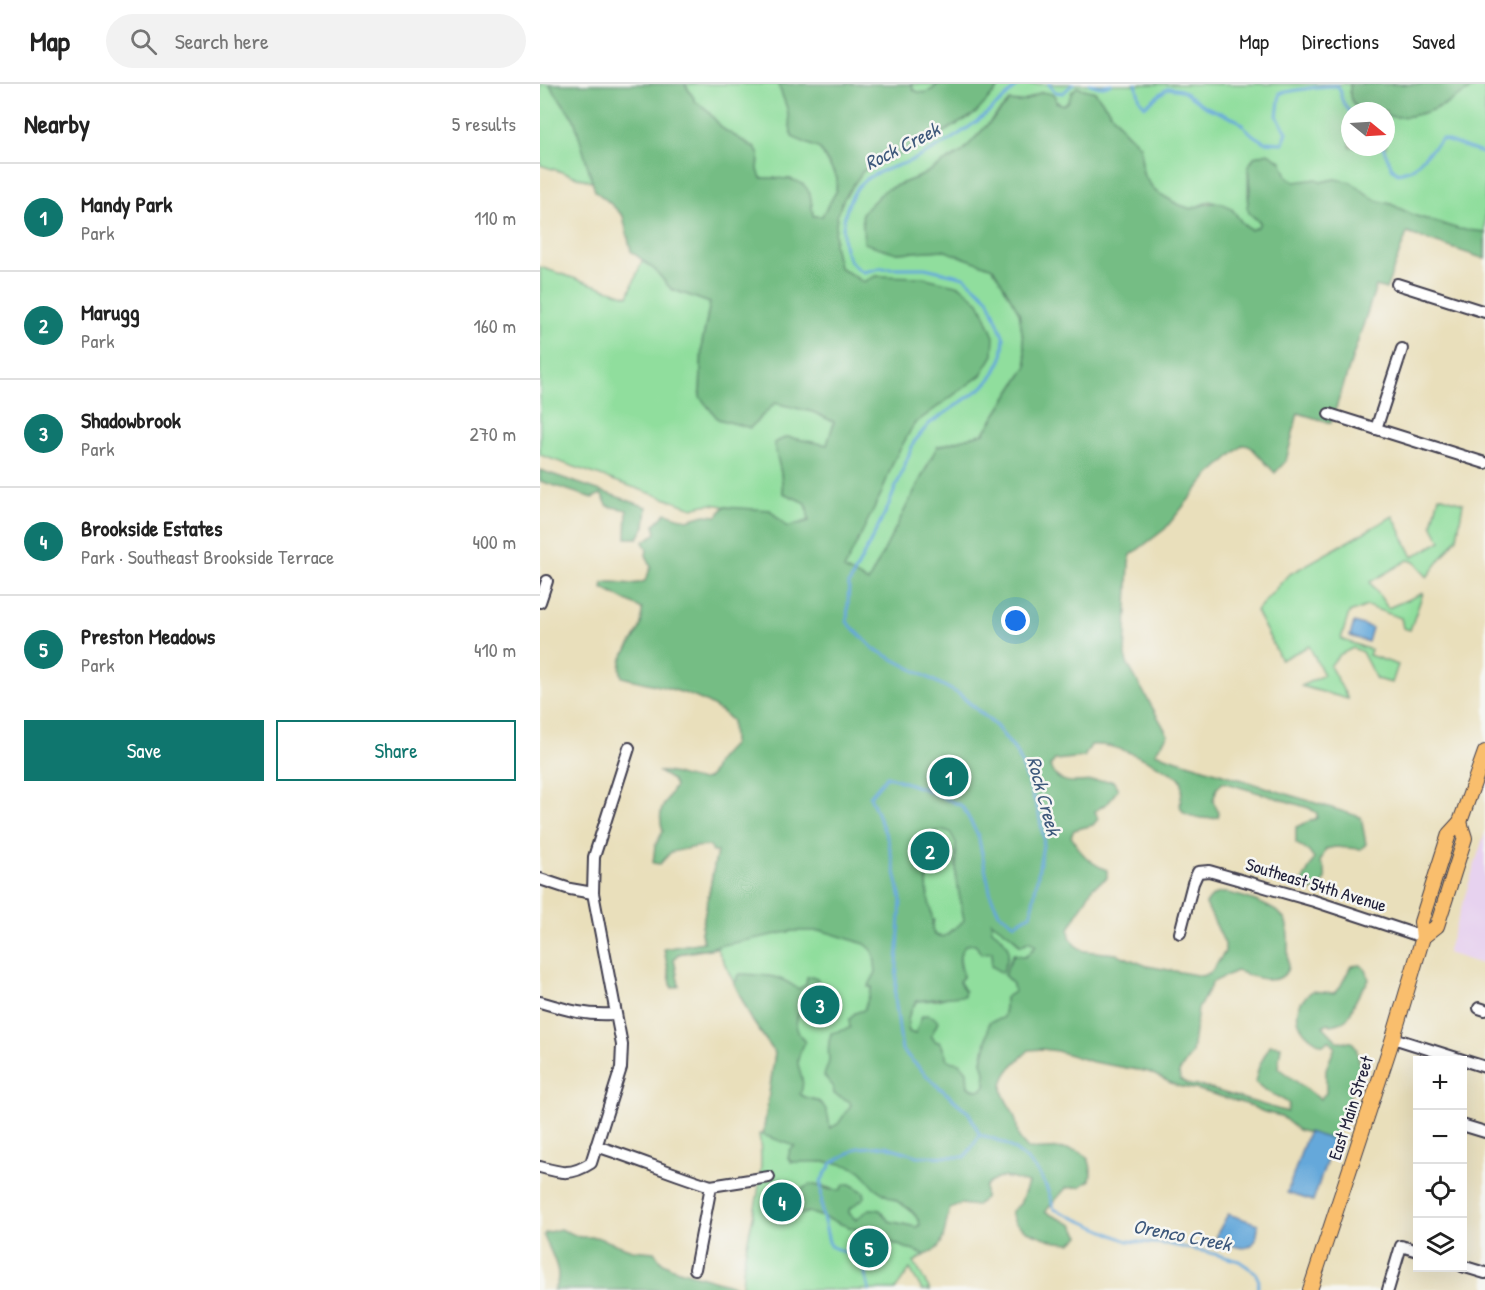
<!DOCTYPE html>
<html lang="en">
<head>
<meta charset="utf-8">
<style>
  body { margin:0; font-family:"Patrick Hand",sans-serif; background:#f2f2f2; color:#222 }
  .controls { position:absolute; right:18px; bottom:18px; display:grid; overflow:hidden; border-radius:0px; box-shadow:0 6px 24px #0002 }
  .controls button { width:54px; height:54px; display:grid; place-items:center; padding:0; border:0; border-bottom:2px solid #e0e0e0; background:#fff; color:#222; font:30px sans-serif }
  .compass { position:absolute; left:801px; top:18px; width:54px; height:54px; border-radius:50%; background:#fff; box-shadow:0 6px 24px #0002; rotate:108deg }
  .you { position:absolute; left:476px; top:537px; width:21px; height:21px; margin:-15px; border:4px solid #fff; border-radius:50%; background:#1a73e8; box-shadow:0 0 0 9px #1a73e833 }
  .badge { display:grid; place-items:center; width:39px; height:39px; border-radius:50%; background:#0f766e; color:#fff; font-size:20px; font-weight:700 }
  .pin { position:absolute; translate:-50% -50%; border:3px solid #fff; box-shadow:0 2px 6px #0006 }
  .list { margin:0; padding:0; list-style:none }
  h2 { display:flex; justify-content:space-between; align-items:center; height:78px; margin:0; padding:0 24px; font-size:26px }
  h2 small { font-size:20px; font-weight:400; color:#767676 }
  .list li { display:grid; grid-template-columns:39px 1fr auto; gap:18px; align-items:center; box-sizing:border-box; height:108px; padding:0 24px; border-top:2px solid #e0e0e0 }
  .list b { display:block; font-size:22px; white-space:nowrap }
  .list p { margin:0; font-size:20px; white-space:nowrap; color:#767676 }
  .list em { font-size:20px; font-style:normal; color:#767676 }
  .actions { display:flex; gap:12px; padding:18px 24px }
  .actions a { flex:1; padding:14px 0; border:2px solid #0f766e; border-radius:0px; text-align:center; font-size:21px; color:#0f766e }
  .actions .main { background:#0f766e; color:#fff }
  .icon { flex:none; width:33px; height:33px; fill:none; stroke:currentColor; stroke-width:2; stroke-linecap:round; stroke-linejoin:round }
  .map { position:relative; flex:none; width:945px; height:1206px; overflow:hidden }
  header { display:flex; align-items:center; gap:36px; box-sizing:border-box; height:84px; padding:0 30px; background:#fff; border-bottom:2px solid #e0e0e0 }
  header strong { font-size:28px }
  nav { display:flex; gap:33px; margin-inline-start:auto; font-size:21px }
  .search { width:420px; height:54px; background:#f2f2f2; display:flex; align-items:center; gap:15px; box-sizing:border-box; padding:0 21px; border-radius:33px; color:#767676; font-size:22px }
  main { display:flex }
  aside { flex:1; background:#fff }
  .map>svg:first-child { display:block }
  .built { fill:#e7d2ef }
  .green { fill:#90de9d; stroke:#59806c; stroke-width:1.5 }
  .forest { fill:#74bd84; stroke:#4b7060; stroke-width:1.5; fill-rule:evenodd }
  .water { fill:#65a8da; stroke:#44658a; stroke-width:1.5 }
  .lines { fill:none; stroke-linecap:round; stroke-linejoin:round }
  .stream { stroke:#65a8da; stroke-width:3 }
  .minor-casing { stroke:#403e4e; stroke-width:14 }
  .major-casing { stroke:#403e4e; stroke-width:16 }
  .minor { stroke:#fff; stroke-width:10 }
  .major { stroke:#f9be6d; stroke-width:14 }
  .labels { text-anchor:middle; stroke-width:5; stroke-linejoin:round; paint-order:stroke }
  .street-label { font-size:18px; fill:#22223b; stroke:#f6f6f2 }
  .water-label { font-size:20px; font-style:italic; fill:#3d587b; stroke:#f6f6f2 }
</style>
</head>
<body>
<header>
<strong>Map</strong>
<div class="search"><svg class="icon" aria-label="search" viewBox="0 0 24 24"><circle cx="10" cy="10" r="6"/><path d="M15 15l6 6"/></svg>Search here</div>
<nav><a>Map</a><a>Directions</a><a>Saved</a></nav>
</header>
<main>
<aside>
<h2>Nearby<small>5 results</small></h2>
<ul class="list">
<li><span class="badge">1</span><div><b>Mandy Park</b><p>Park</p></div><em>110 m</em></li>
<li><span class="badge">2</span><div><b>Marugg</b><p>Park</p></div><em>160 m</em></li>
<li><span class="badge">3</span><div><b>Shadowbrook</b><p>Park</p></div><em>270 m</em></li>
<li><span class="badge">4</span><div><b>Brookside Estates</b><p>Park · Southeast Brookside Terrace</p></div><em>400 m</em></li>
<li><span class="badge">5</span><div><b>Preston Meadows</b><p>Park</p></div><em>410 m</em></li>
</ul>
<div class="actions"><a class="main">Save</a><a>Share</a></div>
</aside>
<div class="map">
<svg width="945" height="1206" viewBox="0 0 945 1206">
  <rect width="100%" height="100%" fill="#f6f6f2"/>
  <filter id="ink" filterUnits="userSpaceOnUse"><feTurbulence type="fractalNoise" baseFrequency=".0167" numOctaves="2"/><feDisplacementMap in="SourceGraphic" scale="12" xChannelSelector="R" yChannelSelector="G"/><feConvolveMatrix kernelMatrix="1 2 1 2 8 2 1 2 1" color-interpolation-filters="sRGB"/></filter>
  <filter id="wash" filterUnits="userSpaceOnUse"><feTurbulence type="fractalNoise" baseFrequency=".008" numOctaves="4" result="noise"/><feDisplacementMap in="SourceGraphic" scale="24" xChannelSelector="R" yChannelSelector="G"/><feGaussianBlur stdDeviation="1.35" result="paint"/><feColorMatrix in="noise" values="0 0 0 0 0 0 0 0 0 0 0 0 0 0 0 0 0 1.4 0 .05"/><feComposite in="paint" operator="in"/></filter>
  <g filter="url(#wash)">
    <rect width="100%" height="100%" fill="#e9dfbb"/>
    <!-- built -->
    <path class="built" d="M945,748V881L907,869Z"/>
    <!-- green -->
    <g class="green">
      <path d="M0,0H9L34,35L53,98L0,81Z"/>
      <path d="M145,0H238L247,24L252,52L280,65L297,94L296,108L283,133L273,132L270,110L251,95L221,94L218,86L219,71L215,64L183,45L165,24L156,18Z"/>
      <path d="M372,0H398C390,9 384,11 373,6Z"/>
      <path d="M462,0H810C809,13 810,17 820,27H810V63H846V32C868,35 889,29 909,19L915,0H945V175L851,120C846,119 841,118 837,117C811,107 817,90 781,98C771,92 757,104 749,95C745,91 743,82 741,77L708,83C709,91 707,125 709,128C711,132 716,135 720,138L718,143L711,146L704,142L692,125L670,117L651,125L637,120L615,107L603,90L600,62L584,46L555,8L537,3L532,8L529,18L523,21L501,8L484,18L469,17L422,68L381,92L345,106L357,169L403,166L453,184L479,228L487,282L444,349L397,363L328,498L303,485L342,408L353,378L374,340L441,291L323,198L299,183L294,161L297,131L304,114L323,87L381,61L435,30Z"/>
      <path d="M102,177L115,186L132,205L170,219L162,259L160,312L210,344L235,319L273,328L294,338L287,361L247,353L234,359L241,389L243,409L266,419L270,436L247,443L230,426C220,426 210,426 200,425C178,423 177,416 153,424L0,371V183L88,212Z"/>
      <path d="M899,412L923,419L917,454L887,493L875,478L868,476L830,498L848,524L883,509L870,546L863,544L861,534L827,522L809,529L801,555L831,566L829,571L858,581L852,599L836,595L822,568L813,564L799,571L790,582L808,615L761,602L784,591L769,562L741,576L716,527L748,491L853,432L873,473L901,457L892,441Z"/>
      <path d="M463,666L422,826L424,836C420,843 411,844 407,851L402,853L395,851L392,846L394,836L357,829L350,1071L279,1078C291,1078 305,1079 317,1084C325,1088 329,1099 337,1105C350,1115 375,1123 380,1141L376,1143L349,1137L340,1126L329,1125L316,1136L309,1129V1125L324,1113L274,1100L269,1128L385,1171L374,1178L390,1206H382L370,1185L355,1206H208L202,1203C203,1192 203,1181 205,1170C213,1126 226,1096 219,1050L223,1051L235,969L212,936L177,864L138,870L134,875L139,902L132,904L124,865L164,858L161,849L177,768Z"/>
      <path d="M451,837L472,852L480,862L489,857L496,862L485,873L473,870L464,891L473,900L474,908L465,914V924L463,934L450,938L442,977L445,987V1002L441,1006C421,1007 421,983 407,975L401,959L395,957L391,952L398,938L375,950L369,948C366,936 369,927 377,917L398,916L425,907L419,897L423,893L419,869L426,860L463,854L451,846Z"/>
    </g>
    <!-- forest -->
    <g class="forest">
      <path d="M9,0H145L156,18L165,24L183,45L215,64L219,71L218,86L221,94C236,94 262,92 269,108C272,115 272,124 273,132H282L296,108L297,94L280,65L252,53L247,24L238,0H372L373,6C384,11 390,9 398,0H462L435,30L381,61L323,87L304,114L297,131L294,161L299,183L323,198L336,192L381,193L420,202L439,218L443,226L454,253L453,271L441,291L374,340L353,378L342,408L304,485L328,498L397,363L444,349L487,282L479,228L453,184L403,166L357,169L324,159L322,129L345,106L381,92L422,68L470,17C492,23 496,0 515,12L516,18L523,21L528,18L532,8L537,3L555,8L584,46L600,62L603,90L615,107L637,120L651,125C666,119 684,113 695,129C700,136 703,142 711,146L718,143L720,138L709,129L707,123L710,107L708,83L714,73L728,69L741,77L748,94L755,98L777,95L781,98L795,95L811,98L835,116L851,120L873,131L919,145L945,148V175L867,149L846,205L836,202L791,339L758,329L746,377L735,389L710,362L703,361L667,393L625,445L591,471L589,478L585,571L587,579L628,651L615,669L821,733L826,760L821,765L795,763L786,765L780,778C791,793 784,804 767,808L763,805V796L774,775L769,768L756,759V743L777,734V729L769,724L683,698L677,704L673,717L679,729L678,733C670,735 663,735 655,733C627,727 649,709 640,694C618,681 577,658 551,661L544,673L515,676L510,682C518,709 552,693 573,697L578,705L569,718L555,727L558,735L553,741L534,746L531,752C540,769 549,779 567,786V794L553,803L529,845L530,853L535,861L544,867L577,870L607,882L662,892L671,888L685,868V860L666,820C669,815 673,810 680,809C693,807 742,824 746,838C750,849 747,872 748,884C740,906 712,891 696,887L673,898L658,925L652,969L639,988L640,996L650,1001L661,1002L747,1028L749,1020C738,1011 724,1008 715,998L719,982L730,961L741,962L738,984L780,1015L786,1009V985L795,963L789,956L783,961C757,949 747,926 772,907L794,909L800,903L811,882L821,881L827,888L829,896C825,902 820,908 817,914C808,929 814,937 791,941L788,939L783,942L797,957L812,958L816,963L820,980L814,1000L794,1056L758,1046L741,1032L724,1028L706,1020L659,1006L637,1002L609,988L553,978L517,967L502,965L489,966C477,978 458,991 463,1009C465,1017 471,1023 474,1031C481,1048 472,1049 488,1065C512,1067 558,1054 550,1096L540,1103L526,1104L505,1128L533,1141L540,1152L531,1159L516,1158L487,1147L475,1139L471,1128L480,1120L488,1099C470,1094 461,1088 445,1103V1114L436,1122L421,1120L410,1125C402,1146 409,1163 385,1171L269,1128L259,1131L255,1112C276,1089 277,1109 300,1106L305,1100H310L324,1108L325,1113L309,1126V1129L316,1136L329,1125H334L340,1126L349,1137L376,1143L380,1141C375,1121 348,1115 334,1103C328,1097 324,1087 315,1084C294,1076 273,1078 251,1078L248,1074L250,1066L255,1062L223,1051L235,969L212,936L194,899L197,896V892L200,890C225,891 238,890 258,905L266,901L267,893L272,892L277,894L283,907L277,924L262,923C254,938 254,945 265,958C263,963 258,971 258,977C258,990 267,996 260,1010C265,1015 267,1013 273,1015C288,1020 288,1031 290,1044L298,1040L311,1021L309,1017L294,1010L293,1002L284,992C285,987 289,980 289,976C288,965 288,960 291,949L310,944L309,936L315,929L324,926L332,903H328L336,888L334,871L331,865L325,860L283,847H253L138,870L134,875L139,902L132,904L124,865L164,858L161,849L177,768H173L170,762C156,761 145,766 131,768L120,780L113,779L115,762L123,747C116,726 125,719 135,702L132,696L119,688C134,685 161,704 170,692C173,688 174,683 176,679C181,672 187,666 193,660L192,637C164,608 119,603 82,593C74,572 97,559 101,540C102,535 102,530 102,525L62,504L63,499C79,495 87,504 105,497L111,483L106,471L107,465L103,458L116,449L114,441L126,429L147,436L165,431L177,432L184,423L230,426L247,443L269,437L266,419L243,409L241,389L234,359L247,353L287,361L294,338L273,328L235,319L210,344L178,335L160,313L162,259L170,219L131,205L115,186L91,167L83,132L70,119L55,107L34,35ZM403,746L410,748L416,759V794L424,836C420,843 411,844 407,851L402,853L395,851L392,846C395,828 384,813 388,792L384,787L378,784L380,779L385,775L387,750ZM451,837L472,852L481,862L489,857L496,862L485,873L474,870L464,891L473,900L474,908L465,914V924L463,934L449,938L446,963L442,977L445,988V1002L441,1006H434L428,1003L427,987L420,979L413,978L407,975L401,959L395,957L391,952L398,938C393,931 389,930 382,932L375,950L369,948C366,936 369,927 377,917C393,916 408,912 424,912L425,907L419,897L423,893C420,878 416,873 426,861L435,860L441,870L452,868L451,882L462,889C472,867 472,861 452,846Z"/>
      <path d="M810,0H939C910,18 882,37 846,32V27H820C810,17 809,13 810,0Z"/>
      <path d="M0,386L107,423L105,442L98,454H86L87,426L68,422L61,410L52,414L0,397Z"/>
      <path d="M20,1145L40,1153H56L92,1166L114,1168L122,1178L132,1184L208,1206H13C26,1191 10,1168 4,1152L5,1149Z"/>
    </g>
    <!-- water -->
    <g class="water">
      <path d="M814,538L832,544L828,558L810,552Z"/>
      <path d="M768,1048L794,1056L773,1117L747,1109Z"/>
      <path d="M688,1130L718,1140C718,1172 699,1166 677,1155V1150Z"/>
    </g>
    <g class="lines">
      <!-- stream -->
      <g class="stream">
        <path d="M509,0L515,8L523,9L533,0"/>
        <path d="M550,0L560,3L571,0"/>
        <path d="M596,0L600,16L605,22L628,4L641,6L664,22L697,36L713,51L724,58L743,59L747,48L737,33L740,9C760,6 778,1 798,2L801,8C800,16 805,21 810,28"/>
        <path d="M843,63L852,84L858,89L872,85L902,55L945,70"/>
        <path d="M440,1051L429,1029L391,996L362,966L355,914L361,815L348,756L330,712L347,692L384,705L422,722L438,751L451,812L459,829L475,840L491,830L504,755L498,726L478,670L456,642L419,610L334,565L307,538L309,500L347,425L374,358L389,340L443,303L453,292L462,274L464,254L448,214L424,193L385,184H340L324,188C294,175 300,125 318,103C332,86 356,84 375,75C415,56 449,31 479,0"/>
        <path d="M440,1051C466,1056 491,1074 504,1098C508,1106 511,1116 514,1125L587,1157L627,1160L667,1168L699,1177L715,1188L719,1197L717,1206"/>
        <path d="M329,1206L322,1176L290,1162L282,1129L281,1097L292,1079L318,1064L346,1062L377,1072L425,1073L440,1051"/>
      </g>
    </g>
  </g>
  <g filter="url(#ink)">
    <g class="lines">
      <!-- minor casing -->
      <g class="minor-casing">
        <g id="minor">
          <path d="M857,200L945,228"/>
          <path d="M789,330L945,379"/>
          <path d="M836,345L862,265"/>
          <path d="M0,518L7,497"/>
          <path d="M0,795L30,805L53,809"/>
          <path d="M640,849L653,799L658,788L669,787L774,817L883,853"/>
          <path d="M0,918C27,926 46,932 74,930"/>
          <path d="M939,924L945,926"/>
          <path d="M853,954L945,983"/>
          <path d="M922,1041L945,1048"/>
          <path d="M56,1062C95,1074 132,1090 171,1102"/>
          <path d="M0,1083C21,1089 31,1092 51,1079L81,984L82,961L53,809L54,773L89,664"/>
          <path d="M922,1182L945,1189"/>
          <path d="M155,1185L171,1102L229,1093"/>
          <path d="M848,1206L861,1162L878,1167"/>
        </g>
      </g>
      <!-- major casing -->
      <g class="major-casing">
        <g id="major">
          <path d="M883,853L897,842L925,754L920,738"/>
          <path d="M770,1206L853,954L883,853L881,838L909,750L920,738L945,668"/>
        </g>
      </g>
      <!-- minor -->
      <use href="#minor" class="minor"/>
      <!-- major -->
      <use href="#major" class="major"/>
    </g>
  </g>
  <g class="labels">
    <!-- street labels -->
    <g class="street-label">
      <text transform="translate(776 801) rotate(17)" y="6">Southeast 54th Avenue</text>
      <text transform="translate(811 1024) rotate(-72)" y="6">East Main Street</text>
    </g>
    <!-- water labels -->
    <g class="water-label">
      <text transform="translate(362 62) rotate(-27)" y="7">Rock Creek</text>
      <text transform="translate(504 712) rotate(75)" y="7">Rock Creek</text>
      <text transform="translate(642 1151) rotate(11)" y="7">Orenco Creek</text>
    </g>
  </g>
</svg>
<div class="controls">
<button>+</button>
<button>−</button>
<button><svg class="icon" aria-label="locate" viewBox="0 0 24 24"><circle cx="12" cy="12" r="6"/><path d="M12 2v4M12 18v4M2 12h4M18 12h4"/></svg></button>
<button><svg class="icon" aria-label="layers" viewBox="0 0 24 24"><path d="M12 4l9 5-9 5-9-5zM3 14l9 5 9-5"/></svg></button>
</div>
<svg class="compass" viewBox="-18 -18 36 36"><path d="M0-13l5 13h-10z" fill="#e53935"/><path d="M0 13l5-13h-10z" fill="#767676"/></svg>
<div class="you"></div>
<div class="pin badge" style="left:409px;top:693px">1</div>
<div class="pin badge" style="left:390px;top:767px">2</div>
<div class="pin badge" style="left:280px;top:921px">3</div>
<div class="pin badge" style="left:242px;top:1118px">4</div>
<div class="pin badge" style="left:329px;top:1164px">5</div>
</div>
</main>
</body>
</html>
